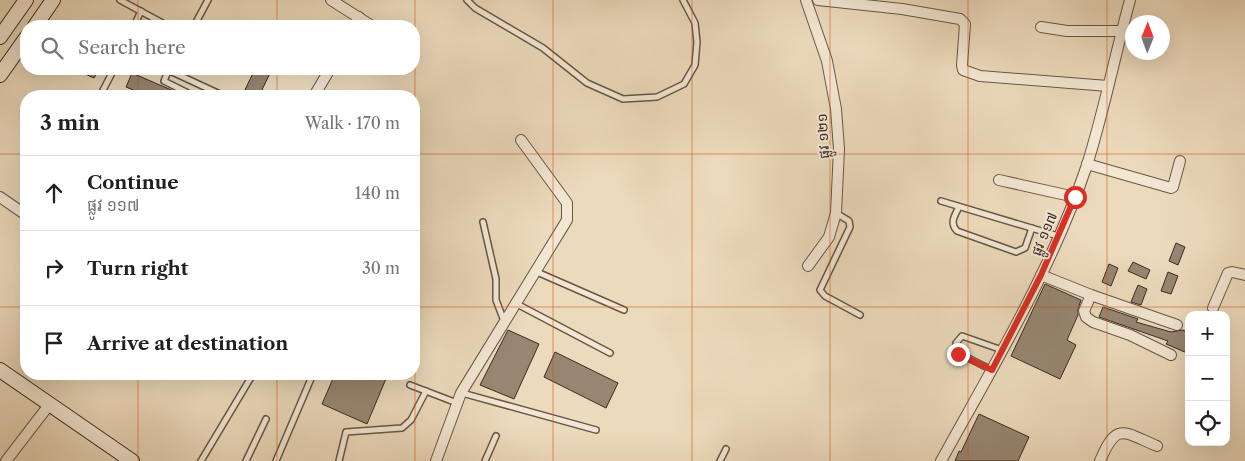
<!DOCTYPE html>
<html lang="en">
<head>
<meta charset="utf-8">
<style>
  body { margin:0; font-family:"Libre Caslon Text","Noto Sans Khmer",serif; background:#f6f6f6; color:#202124 }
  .controls { position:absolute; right:15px; bottom:15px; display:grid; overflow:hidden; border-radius:10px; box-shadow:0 5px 20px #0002 }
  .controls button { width:45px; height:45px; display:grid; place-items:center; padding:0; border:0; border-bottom:1px solid #e0e0e0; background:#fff; color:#202124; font:25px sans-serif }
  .compass { position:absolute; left:1125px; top:15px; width:45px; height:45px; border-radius:50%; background:#fff; box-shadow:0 5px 20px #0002; rotate:1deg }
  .stop { position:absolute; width:15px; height:15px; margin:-11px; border:4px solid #d93025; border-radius:50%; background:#fff }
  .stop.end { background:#d93025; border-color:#fff; box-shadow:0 1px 5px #0008 }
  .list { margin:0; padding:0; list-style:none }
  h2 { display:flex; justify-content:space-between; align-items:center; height:65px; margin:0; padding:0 20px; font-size:21px }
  h2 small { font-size:16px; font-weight:400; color:#757577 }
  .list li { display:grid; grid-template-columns:32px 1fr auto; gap:15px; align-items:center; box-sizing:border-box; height:75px; padding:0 20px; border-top:1px solid #e0e0e0 }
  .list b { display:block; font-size:19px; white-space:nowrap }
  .list p { margin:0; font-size:16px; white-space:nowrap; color:#757577 }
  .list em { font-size:16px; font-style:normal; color:#757577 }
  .icon { flex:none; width:28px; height:28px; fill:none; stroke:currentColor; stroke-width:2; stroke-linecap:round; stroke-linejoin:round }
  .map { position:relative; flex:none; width:1245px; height:461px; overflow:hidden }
  .search { position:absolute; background:#fff; box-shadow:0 5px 20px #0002; left:20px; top:20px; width:400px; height:55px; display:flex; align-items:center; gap:12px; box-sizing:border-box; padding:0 18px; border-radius:20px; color:#757577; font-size:19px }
  .panel { position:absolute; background:#fff; box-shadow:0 5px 20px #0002; left:20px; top:90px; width:400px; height:290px; border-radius:20px }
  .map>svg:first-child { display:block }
  .building { fill:#978672; stroke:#3a2b22 }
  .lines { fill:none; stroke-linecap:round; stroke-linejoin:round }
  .lane-casing { stroke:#665748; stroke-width:8 }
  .street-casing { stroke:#665748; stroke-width:12 }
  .secondary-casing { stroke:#3a2b22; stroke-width:16 }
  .lane { stroke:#f3e7d3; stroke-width:5 }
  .street { stroke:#f3e7d3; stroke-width:10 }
  .secondary { stroke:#f3e7d3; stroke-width:14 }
  .route { stroke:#d93025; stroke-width:6 }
  .grid { fill:none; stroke:#ce520f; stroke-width:1; stroke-opacity:0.55 }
  .labels { text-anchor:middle; stroke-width:4; stroke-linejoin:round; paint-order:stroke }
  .street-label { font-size:14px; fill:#3a2b22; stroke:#f3e7d3 }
</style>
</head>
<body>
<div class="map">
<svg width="1245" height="461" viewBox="0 0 1245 461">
  <rect width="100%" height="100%" fill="#ecdabc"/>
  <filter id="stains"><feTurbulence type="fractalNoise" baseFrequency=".004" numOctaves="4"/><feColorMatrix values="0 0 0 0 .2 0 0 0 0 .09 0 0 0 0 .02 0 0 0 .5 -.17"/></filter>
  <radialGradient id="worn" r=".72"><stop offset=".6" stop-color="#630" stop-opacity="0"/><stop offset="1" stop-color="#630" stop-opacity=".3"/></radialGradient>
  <!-- building -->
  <g class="building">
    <path d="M74,69H99L94,78Z"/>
    <path d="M255,69H272L259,96H242Z"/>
    <path d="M132,73L176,92L185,96H148L126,87Z"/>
    <path d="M1176,243L1185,247L1178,265L1169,261Z"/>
    <path d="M1133,262L1150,270L1146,279L1128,271Z"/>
    <path d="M1109,264L1118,268L1111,286L1102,282Z"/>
    <path d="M1168,272L1178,276L1171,294L1161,291Z"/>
    <path d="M1045,284L1081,300L1078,309V315L1067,340L1076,345L1060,379L1011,356Z"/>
    <path d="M1138,285L1147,289L1141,305L1131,302Z"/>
    <path d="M1103,307L1138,319L1136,322L1171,332L1183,330L1189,333L1187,353L1166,344L1168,341L1099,317Z"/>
    <path d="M508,330L539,344L514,399L480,385Z"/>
    <path d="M555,352L618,383L606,408L544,377Z"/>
    <path d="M335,374H388L367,424L322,404Z"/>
    <path d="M979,414L1029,437L1018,461H955L959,451L961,452Z"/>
  </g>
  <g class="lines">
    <!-- lane casing -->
    <g class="lane-casing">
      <g id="lane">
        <path d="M120,0L168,26"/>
        <path d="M467,0L475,8L543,48L587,83L623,99L657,97L684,84L695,65L697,42L695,23L683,0"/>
        <path d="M134,26L141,11"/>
        <path d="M194,26L208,0"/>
        <path d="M169,69L164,81L194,96"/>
        <path d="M168,70L224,96"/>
        <path d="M100,96L114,69"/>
        <path d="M941,201L1058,236"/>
        <path d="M959,207C955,215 949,223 957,231L1016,252L1025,248L1032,228"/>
        <path d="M836,213L849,221L850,227L820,290L825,296L860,315"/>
        <path d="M483,222L496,279V300L504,321"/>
        <path d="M537,272L624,310"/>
        <path d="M515,303L610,353"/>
        <path d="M992,370L958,353L956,343L962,336L1002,350"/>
        <path d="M410,385L457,403"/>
        <path d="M462,393L596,430"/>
        <path d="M201,461L253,374"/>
        <path d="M246,461L266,419"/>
        <path d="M276,461L313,374"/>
        <path d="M339,461L346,432L402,428L411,420L426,391"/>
        <path d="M485,461L496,436"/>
        <path d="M720,461L726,449"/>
      </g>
    </g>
    <!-- street casing -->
    <g class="street-casing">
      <g id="street">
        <path d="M331,0L372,26"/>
        <path d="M806,0L827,61L836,109L839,149L836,213L829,237L808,266"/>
        <path d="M818,0L902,9L960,19L965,24L962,65L963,70L980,76L1108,86"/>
        <path d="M354,26L359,17"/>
        <path d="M1041,27L1067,31H1121"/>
        <path d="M314,96L330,69"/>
        <path d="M1087,164L1171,188L1173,187L1180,161"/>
        <path d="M999,180L1075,197"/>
        <path d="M0,197L26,215"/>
        <path d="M1041,275L1091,295L1177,325"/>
        <path d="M1091,295L1084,311L1086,317L1093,322L1130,335L1171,355"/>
        <path d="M1213,308L1228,273L1232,272L1245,275"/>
        <path d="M6,461L49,405"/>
        <path d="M436,461L461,393L567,220V203L521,140"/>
        <path d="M941,461C994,365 1052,269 1087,165C1104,111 1115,55 1130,0"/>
        <path d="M1100,461C1117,421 1123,432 1157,446"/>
      </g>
    </g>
    <!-- secondary casing -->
    <g class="secondary-casing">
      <g id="secondary">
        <path d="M35,26L53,0"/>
        <path d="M0,37L26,0"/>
        <path d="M0,75L26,38"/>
        <path d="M0,370L132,461"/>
      </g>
    </g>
    <!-- lane -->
    <use href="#lane" class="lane"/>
    <!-- street -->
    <use href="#street" class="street"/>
    <!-- secondary -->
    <use href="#secondary" class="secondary"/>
  </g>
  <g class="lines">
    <!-- route -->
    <path class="route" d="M958,354L992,370L1041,275L1075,197"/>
  </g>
  <!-- grid -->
  <path class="grid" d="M138,0V26M277,0V26M415,0V461M553,0V461M692,0V461M830,0V461M968,0V461M1107,0V461M138,69V96M277,69V96M0,154H26M414,154H1245M0,307H26M414,307H1245M138,374V461M277,374V461"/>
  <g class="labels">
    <!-- street labels -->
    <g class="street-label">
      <text transform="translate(823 136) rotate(-93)" y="5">ផ្លូវ ១២១</text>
      <text transform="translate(1044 234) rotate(-67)" y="5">ផ្លូវ ១១៧</text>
    </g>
  </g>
  <rect width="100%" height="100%" filter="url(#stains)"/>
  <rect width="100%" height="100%" fill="url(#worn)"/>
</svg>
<div class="controls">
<button>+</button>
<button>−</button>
<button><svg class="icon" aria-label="locate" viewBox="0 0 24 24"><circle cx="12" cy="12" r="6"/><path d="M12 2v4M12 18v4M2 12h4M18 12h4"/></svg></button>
</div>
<svg class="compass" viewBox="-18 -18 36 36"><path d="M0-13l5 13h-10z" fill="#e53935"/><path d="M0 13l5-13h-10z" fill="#757577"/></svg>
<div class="stop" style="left:1075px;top:197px"></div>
<div class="stop end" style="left:958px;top:354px"></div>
<div class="search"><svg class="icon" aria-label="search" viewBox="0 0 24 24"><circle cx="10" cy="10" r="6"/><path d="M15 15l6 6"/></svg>Search here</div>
<section class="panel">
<h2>3 min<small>Walk · 170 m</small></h2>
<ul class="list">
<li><svg class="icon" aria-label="ahead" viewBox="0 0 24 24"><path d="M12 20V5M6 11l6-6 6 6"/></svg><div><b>Continue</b><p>ផ្លូវ ១១៧</p></div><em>140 m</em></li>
<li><svg class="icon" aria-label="right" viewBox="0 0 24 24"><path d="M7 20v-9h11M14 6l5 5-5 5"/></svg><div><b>Turn right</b></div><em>30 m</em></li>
<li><svg class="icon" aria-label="arrive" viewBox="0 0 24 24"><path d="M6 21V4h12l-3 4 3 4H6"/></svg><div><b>Arrive at destination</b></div></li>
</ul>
</section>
</div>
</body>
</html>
